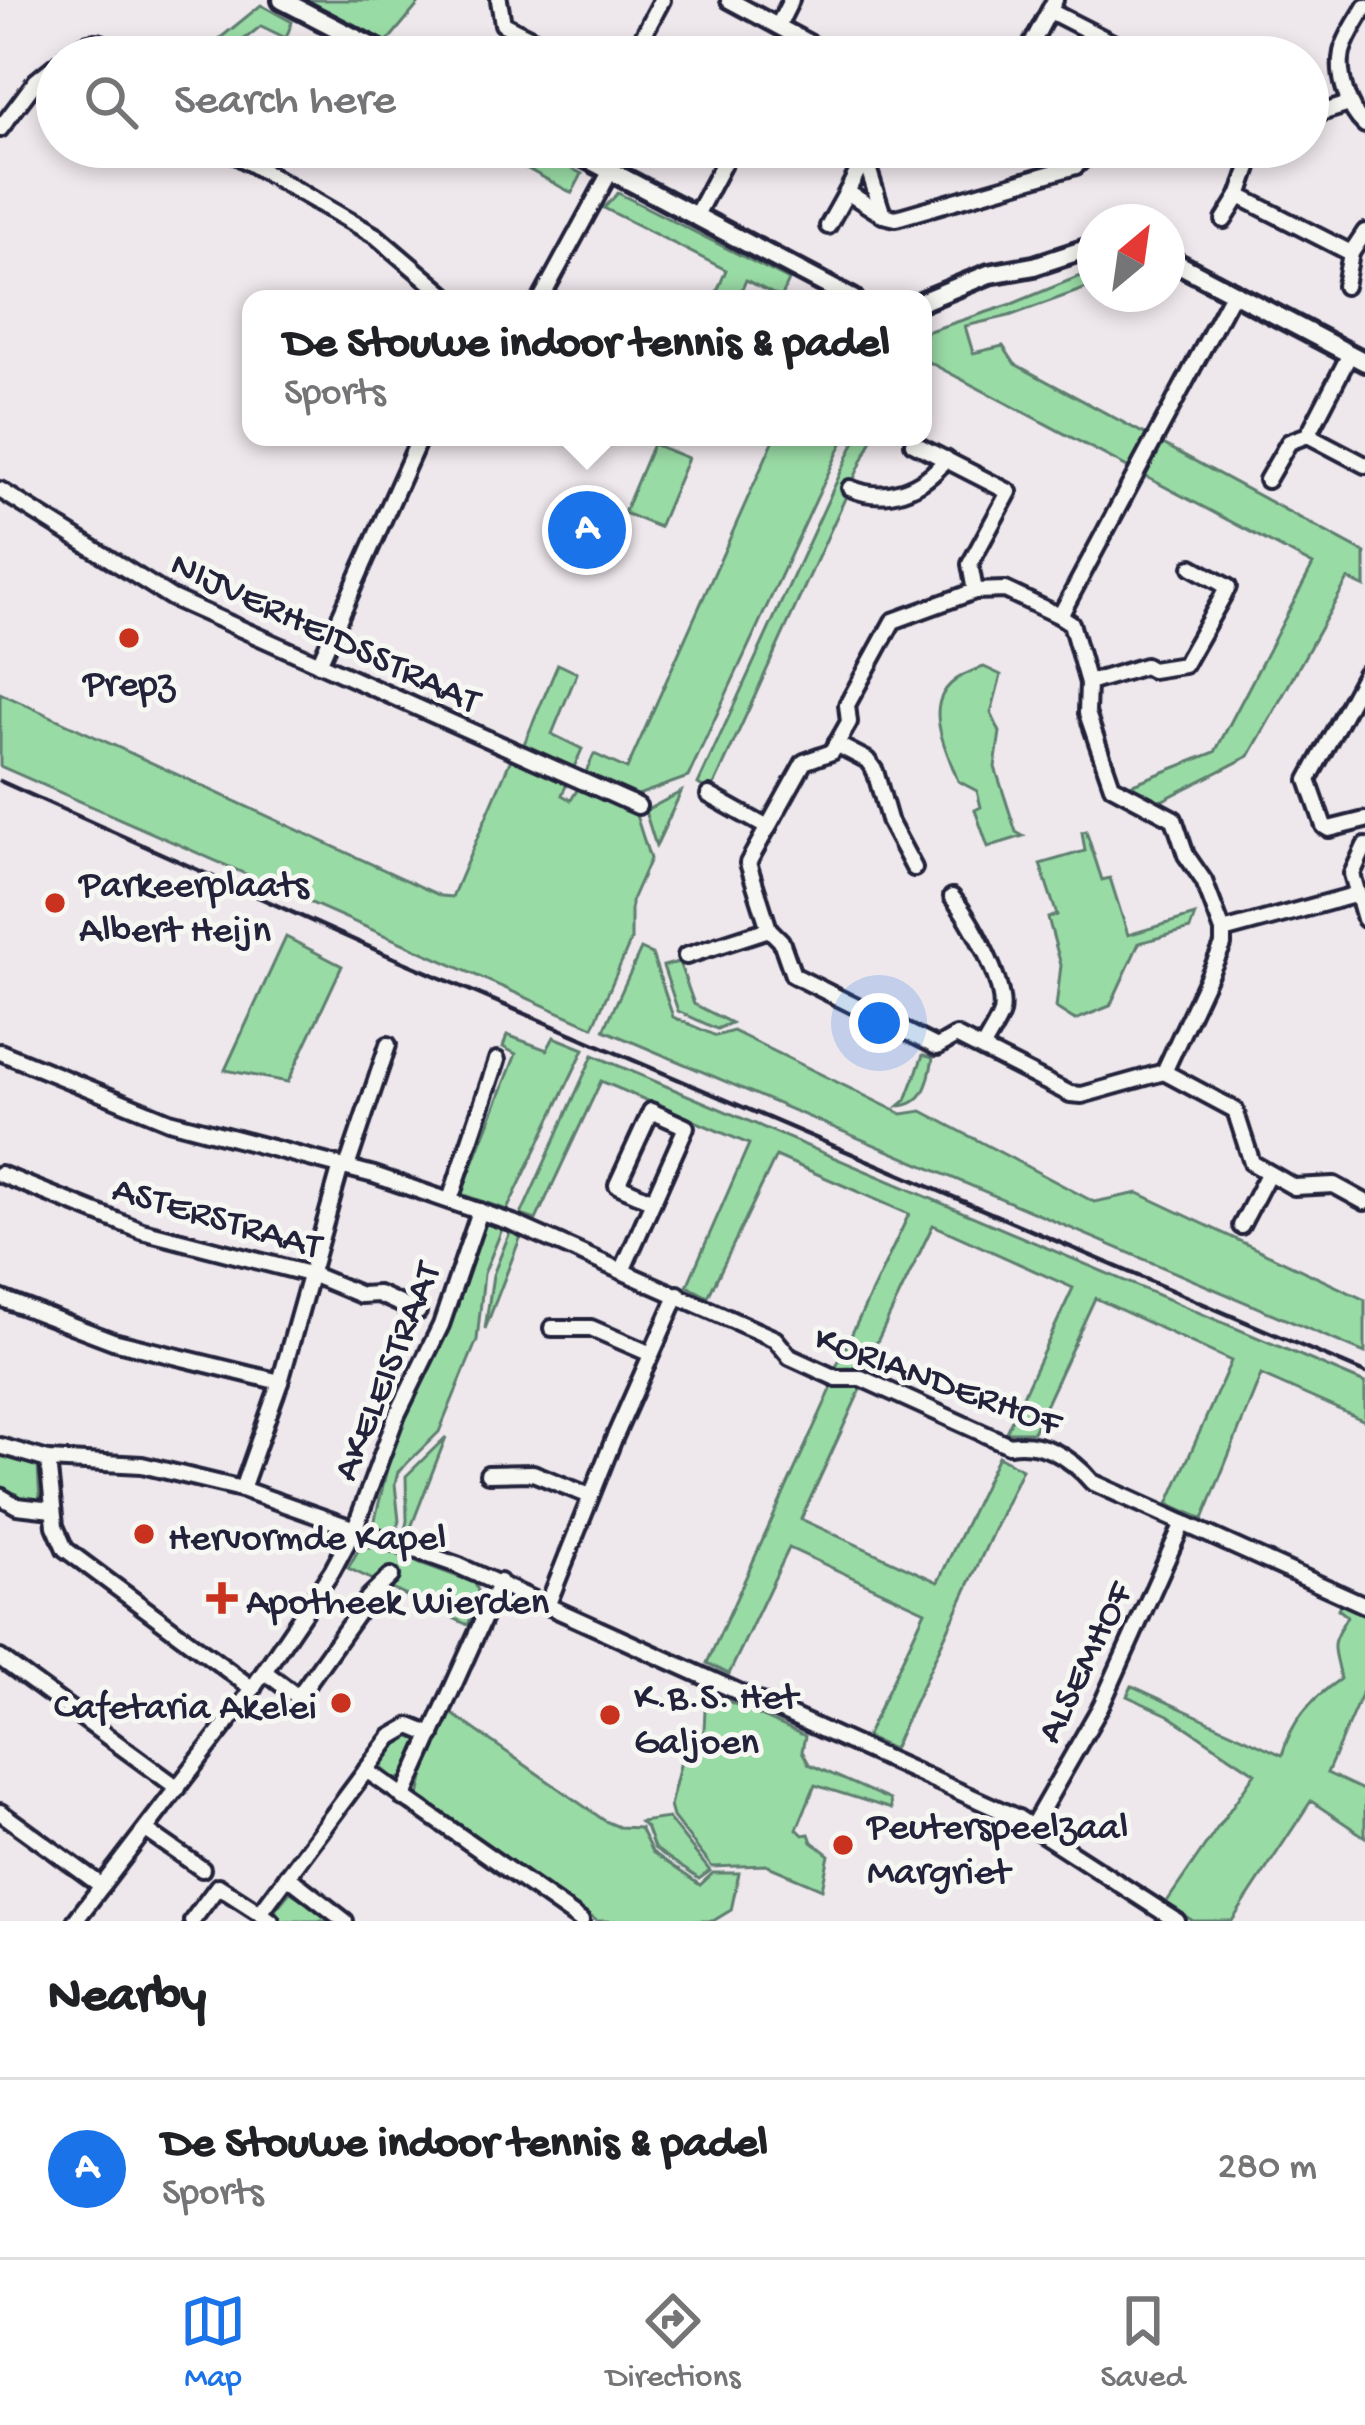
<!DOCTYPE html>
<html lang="en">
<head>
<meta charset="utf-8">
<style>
  body { margin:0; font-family:"Gochi Hand",sans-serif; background:#f2f2f2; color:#202124 }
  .compass { position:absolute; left:1077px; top:204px; width:108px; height:108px; border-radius:50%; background:#fff; box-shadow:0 6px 18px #0003; rotate:29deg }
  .you { position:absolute; left:879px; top:1023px; width:42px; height:42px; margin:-30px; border:9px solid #fff; border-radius:50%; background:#1a73e8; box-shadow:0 0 0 18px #1a73e833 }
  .badge { display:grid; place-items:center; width:78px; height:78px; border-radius:50%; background:#1a73e8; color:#fff; font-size:39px; font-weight:700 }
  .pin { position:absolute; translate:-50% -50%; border:6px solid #fff; box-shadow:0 3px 12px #0006 }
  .popup { position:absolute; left:242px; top:290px; width:690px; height:156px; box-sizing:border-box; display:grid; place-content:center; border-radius:24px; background:#fff; filter:drop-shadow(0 3px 9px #0005); font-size:39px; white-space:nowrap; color:#757577 }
  .popup b { font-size:45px; color:#202124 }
  .popup::after { content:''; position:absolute; left:50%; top:100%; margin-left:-24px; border:24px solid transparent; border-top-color:#fff }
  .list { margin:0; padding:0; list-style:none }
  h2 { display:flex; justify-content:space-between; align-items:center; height:156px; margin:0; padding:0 48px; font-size:51px }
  h2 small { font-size:39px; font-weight:400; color:#757577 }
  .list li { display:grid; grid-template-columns:78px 1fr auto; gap:36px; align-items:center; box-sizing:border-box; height:180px; padding:0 48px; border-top:3px solid #e0e0e0 }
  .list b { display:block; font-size:45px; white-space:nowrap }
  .list p { margin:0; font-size:39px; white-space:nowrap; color:#757577 }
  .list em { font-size:39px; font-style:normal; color:#757577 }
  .icon { flex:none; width:66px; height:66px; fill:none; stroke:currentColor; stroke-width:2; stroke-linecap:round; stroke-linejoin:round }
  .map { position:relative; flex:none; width:1365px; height:1921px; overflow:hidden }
  .search { position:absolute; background:#fff; box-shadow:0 6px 18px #0003; left:36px; right:36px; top:36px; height:132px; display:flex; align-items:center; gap:30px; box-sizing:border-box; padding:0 42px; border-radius:66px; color:#757577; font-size:45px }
  .sheet { height:336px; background:#fff }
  nav { display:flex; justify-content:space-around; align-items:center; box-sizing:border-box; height:168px; border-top:3px solid #e0e0e0; background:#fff; font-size:33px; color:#757577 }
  nav a { display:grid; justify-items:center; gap:6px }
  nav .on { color:#1a73e8 }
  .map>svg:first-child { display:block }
  .green { fill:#99dba5; stroke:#5e7e70; stroke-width:3 }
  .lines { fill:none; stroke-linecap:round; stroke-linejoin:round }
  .minor-casing { stroke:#22223b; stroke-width:22 }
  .major-casing { stroke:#22223b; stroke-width:26 }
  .minor { stroke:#f6f6f2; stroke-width:14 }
  .major { stroke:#f6f6f2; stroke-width:16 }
  .rail { stroke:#22223b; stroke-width:4.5 }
  .poi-dot { fill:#c8321e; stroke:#f6f6f2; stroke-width:4.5 }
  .labels { text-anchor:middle; stroke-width:10; stroke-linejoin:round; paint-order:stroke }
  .street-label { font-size:39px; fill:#22223b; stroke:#f6f6f2 }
  .poi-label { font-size:39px; fill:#22223b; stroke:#f6f6f2; text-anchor:start }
</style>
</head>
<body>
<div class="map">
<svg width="1365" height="1921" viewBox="0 0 1365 1921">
  <rect width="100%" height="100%" fill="#eee7ec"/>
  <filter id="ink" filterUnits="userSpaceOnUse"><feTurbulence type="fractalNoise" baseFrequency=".00833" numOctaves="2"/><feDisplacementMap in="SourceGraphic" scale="24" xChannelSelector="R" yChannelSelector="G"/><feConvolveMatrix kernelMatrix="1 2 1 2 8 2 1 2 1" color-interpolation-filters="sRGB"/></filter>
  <g filter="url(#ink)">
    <!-- green -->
    <g class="green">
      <path d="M303,0H422L386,43Z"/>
      <path d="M261,5L292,22L286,38L261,26L232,49L236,57H203V52Z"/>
      <path d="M487,147H531L582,174L572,193Z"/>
      <path d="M618,193L789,280L781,298L746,280L738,299H714L726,270L604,208Z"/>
      <path d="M1092,271L1095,285L1009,316L965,326L973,353L1003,346L1015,364L1365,553V587L1348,579L1249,756L1157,803L1125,787L1215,752L1313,565L923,359L926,332L1012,304Z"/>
      <path d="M775,437H845L688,777L638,795L586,772L594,754L627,769Z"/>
      <path d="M857,437H873L711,792L698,784Z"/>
      <path d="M653,444L688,458L659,527L624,513Z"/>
      <path d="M558,664L577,673L552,734L582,749L574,767L524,744Z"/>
      <path d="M984,667L1001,675L991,713L1000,732L995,767L1016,832L1023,836L988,847L975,810L981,807L977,791L958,781C939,732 915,687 984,667Z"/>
      <path d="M0,693L441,896L452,897L511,759L567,783L562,795L571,800L579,787L635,812L650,859L631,902V940L593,1027L0,766Z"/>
      <path d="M681,792L656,846L645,811Z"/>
      <path d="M1086,831L1102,880L1110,878L1128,935L1195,915L1190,929L1139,943L1110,1006L1075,1020L1056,1008L1061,965L1048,918L1057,915L1040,864L1085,851L1082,832Z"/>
      <path d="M286,937L342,966L288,1082L225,1070Z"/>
      <path d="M641,949L652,954L673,1017L716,1036L733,1031L902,1114L922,1111L1094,1202L1138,1193L1365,1300V1353L604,1030Z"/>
      <path d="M679,962L694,1004L731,1023L717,1029L678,1011L663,966Z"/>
      <path d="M507,1035L547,1050L554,1037L584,1049L507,1210L461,1194L516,1054L503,1047Z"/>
      <path d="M593,1055L1365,1383V1421L1261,1375L1203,1519L1168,1504L1231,1361L1095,1298L1033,1432H1006L1073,1288L933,1225L865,1367L835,1369L909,1214L776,1156L708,1297L687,1286L749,1144L601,1081L536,1220L521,1215Z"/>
      <path d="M923,1055L933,1058C929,1080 926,1104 899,1106L906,1100Z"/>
      <path d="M486,1223L502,1229L484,1274L477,1340L439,1432L398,1472L395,1484L399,1521L395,1536L374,1524L396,1430L452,1322Z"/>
      <path d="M510,1232L521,1236L485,1329L493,1275Z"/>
      <path d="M856,1381L863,1384L801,1519L938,1582L998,1456L1022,1469L893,1749L866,1737L925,1611L789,1548L729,1674L707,1663L833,1385Z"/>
      <path d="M446,1437L408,1535L403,1538L407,1521L406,1476Z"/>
      <path d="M0,1455L38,1466L40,1503L28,1504L0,1490Z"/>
      <path d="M360,1547H377L475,1583L480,1597L468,1625L348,1568Z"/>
      <path d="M1341,1602L1365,1613V1686L1327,1773L1365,1791V1837L1311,1801L1232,1921H1193L1166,1903L1255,1773L1168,1715L1127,1696L1132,1686L1282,1755C1292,1720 1310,1700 1340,1679C1334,1643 1327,1651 1347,1616L1338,1609Z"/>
      <path d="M706,1691L805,1736L802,1751L809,1764L890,1800L891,1809L815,1785L797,1829L803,1835L809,1834L812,1842L829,1855L822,1889L766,1865L712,1867L673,1817L670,1806L681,1761L704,1730Z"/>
      <path d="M451,1713L605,1821L619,1827L640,1828L652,1852L700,1885L713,1873H739L731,1910L713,1921H597L419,1796L424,1774Z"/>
      <path d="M408,1732L426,1735L406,1775L396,1780L378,1765L390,1745Z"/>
      <path d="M668,1818L710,1871L699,1879L654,1848L647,1829L640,1822Z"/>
      <path d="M290,1892L338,1921H283L276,1917V1909Z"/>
    </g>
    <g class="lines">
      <!-- minor casing -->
      <g class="minor-casing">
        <g id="minor">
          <path d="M499,0L503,24L569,57"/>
          <path d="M729,0L835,57"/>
          <path d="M1365,7C1358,20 1346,36 1342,52C1337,75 1348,110 1365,125"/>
          <path d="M1050,11L1140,57"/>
          <path d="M778,26L791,0"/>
          <path d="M66,57C88,40 100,34 120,57"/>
          <path d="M632,57L662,0"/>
          <path d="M781,57L793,35"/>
          <path d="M1017,57L1030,47L1055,0"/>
          <path d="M1308,117L1349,104"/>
          <path d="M0,129L36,81L57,64"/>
          <path d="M222,147L376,236L450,299"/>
          <path d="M870,147L847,192L883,215L896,218L1076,166L1096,147"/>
          <path d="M1256,147L1239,196L1351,253L1365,232"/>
          <path d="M865,158L883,215"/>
          <path d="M695,217L732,147"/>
          <path d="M1224,220L1239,196"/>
          <path d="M828,226L847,192"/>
          <path d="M1345,286L1351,253"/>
          <path d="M1233,292L1060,616L1005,590L975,591L893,621L847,705L849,722L832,752L804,762L748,863L769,929L781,941L793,975L937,1047L956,1036L1070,1094L1082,1095L1164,1072L1235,1110L1252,1163L1294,1187L1334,1185L1365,1202"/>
          <path d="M541,299L610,172"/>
          <path d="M1308,435L1365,465"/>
          <path d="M913,443L1009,492L970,564L975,591"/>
          <path d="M1267,480L1289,442L1308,435L1350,354"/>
          <path d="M850,488C886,504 923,489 946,459"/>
          <path d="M0,490L172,598L638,806"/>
          <path d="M1060,616L1071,623L1088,683L1087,713L1112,786L1174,819L1186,855L1204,881L1223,931"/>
          <path d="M319,664L420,437"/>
          <path d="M1365,674L1308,780L1324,826L1329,829L1365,820"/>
          <path d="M1088,683L1145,666L1152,670L1184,665L1228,587L1192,567"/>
          <path d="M836,744L867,760L875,771L890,823L914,868"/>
          <path d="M709,795L768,828"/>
          <path d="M1365,846L1352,874L1365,919"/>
          <path d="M952,897C970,918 1007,985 1001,1013C998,1024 988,1037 983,1048"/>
          <path d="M686,956L769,929"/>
          <path d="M0,1052L169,1121L374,1175L513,1223L775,1339L790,1357L836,1378H861L1009,1445C1042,1440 1071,1457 1092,1482L1365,1605"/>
          <path d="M1164,1072L1223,945V931L1358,894"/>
          <path d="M347,1167L388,1045"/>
          <path d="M0,1174L142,1231L313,1275L361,1295L378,1294L418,1312"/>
          <path d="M450,1200L497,1060"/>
          <path d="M1241,1226L1268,1174"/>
          <path d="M623,1269L686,1127L651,1111L617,1185L653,1201"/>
          <path d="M0,1298L113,1341L280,1382"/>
          <path d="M552,1328H591L651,1354"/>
          <path d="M0,1446L48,1460L142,1465L242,1489L457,1565L1018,1818L1177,1921"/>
          <path d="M48,1460L55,1526L65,1549L253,1689"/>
          <path d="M488,1474L533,1473L590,1496"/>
          <path d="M242,1489L280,1382L341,1166"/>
          <path d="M0,1496L17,1506L52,1510"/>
          <path d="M548,1604L613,1441L678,1294"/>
          <path d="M0,1658L178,1788"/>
          <path d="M265,1672L298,1697L369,1597L391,1576"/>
          <path d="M366,1770L581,1921"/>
          <path d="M403,1798L500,1582"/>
          <path d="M0,1812L102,1886"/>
          <path d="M1033,1825L1101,1706L1183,1523"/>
          <path d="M146,1830L202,1869"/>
          <path d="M287,1876L345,1921"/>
          <path d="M75,1921L246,1698L332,1571L355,1528L396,1417L441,1325L480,1211"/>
          <path d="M192,1921L218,1886L260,1913"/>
          <path d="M271,1921L260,1913L391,1737L410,1726L432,1735"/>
        </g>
      </g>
      <!-- major casing -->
      <g class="major-casing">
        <g id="major">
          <path d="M282,0L392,57"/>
          <path d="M565,147L853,299"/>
          <path d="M1167,258L1365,362"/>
          <path d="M923,301L989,274L1034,266L1095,246"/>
        </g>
      </g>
      <!-- minor -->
      <use href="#minor" class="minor"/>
      <!-- major -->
      <use href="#major" class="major"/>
      <!-- rail -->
      <path class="rail" d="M0,781L385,954L1365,1373"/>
    </g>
  </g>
  <!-- markers -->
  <g class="poi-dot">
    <circle cx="129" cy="638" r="12"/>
    <circle cx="55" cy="903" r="12"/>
    <circle cx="144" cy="1534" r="12"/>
    <path d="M216 1580h12v12h12v12h-12v12h-12v-12h-12v-12h12z"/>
    <circle cx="341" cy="1703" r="12"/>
    <circle cx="610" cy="1715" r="12"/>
    <circle cx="843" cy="1845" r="12"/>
  </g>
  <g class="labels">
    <!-- street labels -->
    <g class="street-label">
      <text transform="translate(327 629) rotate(25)" y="14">NIJVERHEIDSSTRAAT</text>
      <text transform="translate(218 1214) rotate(16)" y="14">ASTERSTRAAT</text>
      <text transform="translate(383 1370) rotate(-68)" y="14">AKELEISTRAAT</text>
      <text transform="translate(939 1377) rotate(20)" y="14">KORIANDERHOF</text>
      <text transform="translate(1081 1661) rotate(-64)" y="14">ALSEMHOF</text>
    </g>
    <!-- poi labels -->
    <g class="poi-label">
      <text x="129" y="694" text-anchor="middle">Prepz</text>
      <text x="79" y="895">Parkeerplaats<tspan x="79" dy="45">Albert Heijn</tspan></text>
      <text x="168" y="1548">Hervormde Kapel</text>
      <text x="246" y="1612">Apotheek Wierden</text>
      <text x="634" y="1707">K.B.S. Het<tspan x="634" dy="45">Galjoen</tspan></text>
      <text x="317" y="1717" text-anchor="end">Cafetaria Akelei</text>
      <text x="867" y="1837">Peuterspeelzaal<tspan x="867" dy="45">Margriet</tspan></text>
    </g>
  </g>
</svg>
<svg class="compass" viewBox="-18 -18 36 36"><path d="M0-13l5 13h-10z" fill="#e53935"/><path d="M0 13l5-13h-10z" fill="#757577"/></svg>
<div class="you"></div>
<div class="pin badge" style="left:587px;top:530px">A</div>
<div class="popup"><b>De Stouwe indoor tennis &amp; padel</b>Sports</div>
<div class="search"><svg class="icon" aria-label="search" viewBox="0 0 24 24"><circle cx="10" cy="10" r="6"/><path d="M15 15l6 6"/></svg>Search here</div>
</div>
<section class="sheet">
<h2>Nearby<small></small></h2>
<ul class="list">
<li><span class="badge">A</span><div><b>De Stouwe indoor tennis &amp; padel</b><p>Sports</p></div><em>280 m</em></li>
</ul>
</section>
<nav>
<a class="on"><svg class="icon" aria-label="map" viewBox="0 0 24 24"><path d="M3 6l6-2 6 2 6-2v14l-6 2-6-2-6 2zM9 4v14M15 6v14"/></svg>Map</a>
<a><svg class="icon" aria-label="directions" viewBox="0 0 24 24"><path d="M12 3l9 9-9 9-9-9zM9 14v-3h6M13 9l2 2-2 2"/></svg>Directions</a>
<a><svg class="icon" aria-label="saved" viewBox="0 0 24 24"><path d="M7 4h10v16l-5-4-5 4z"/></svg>Saved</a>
</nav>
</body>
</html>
